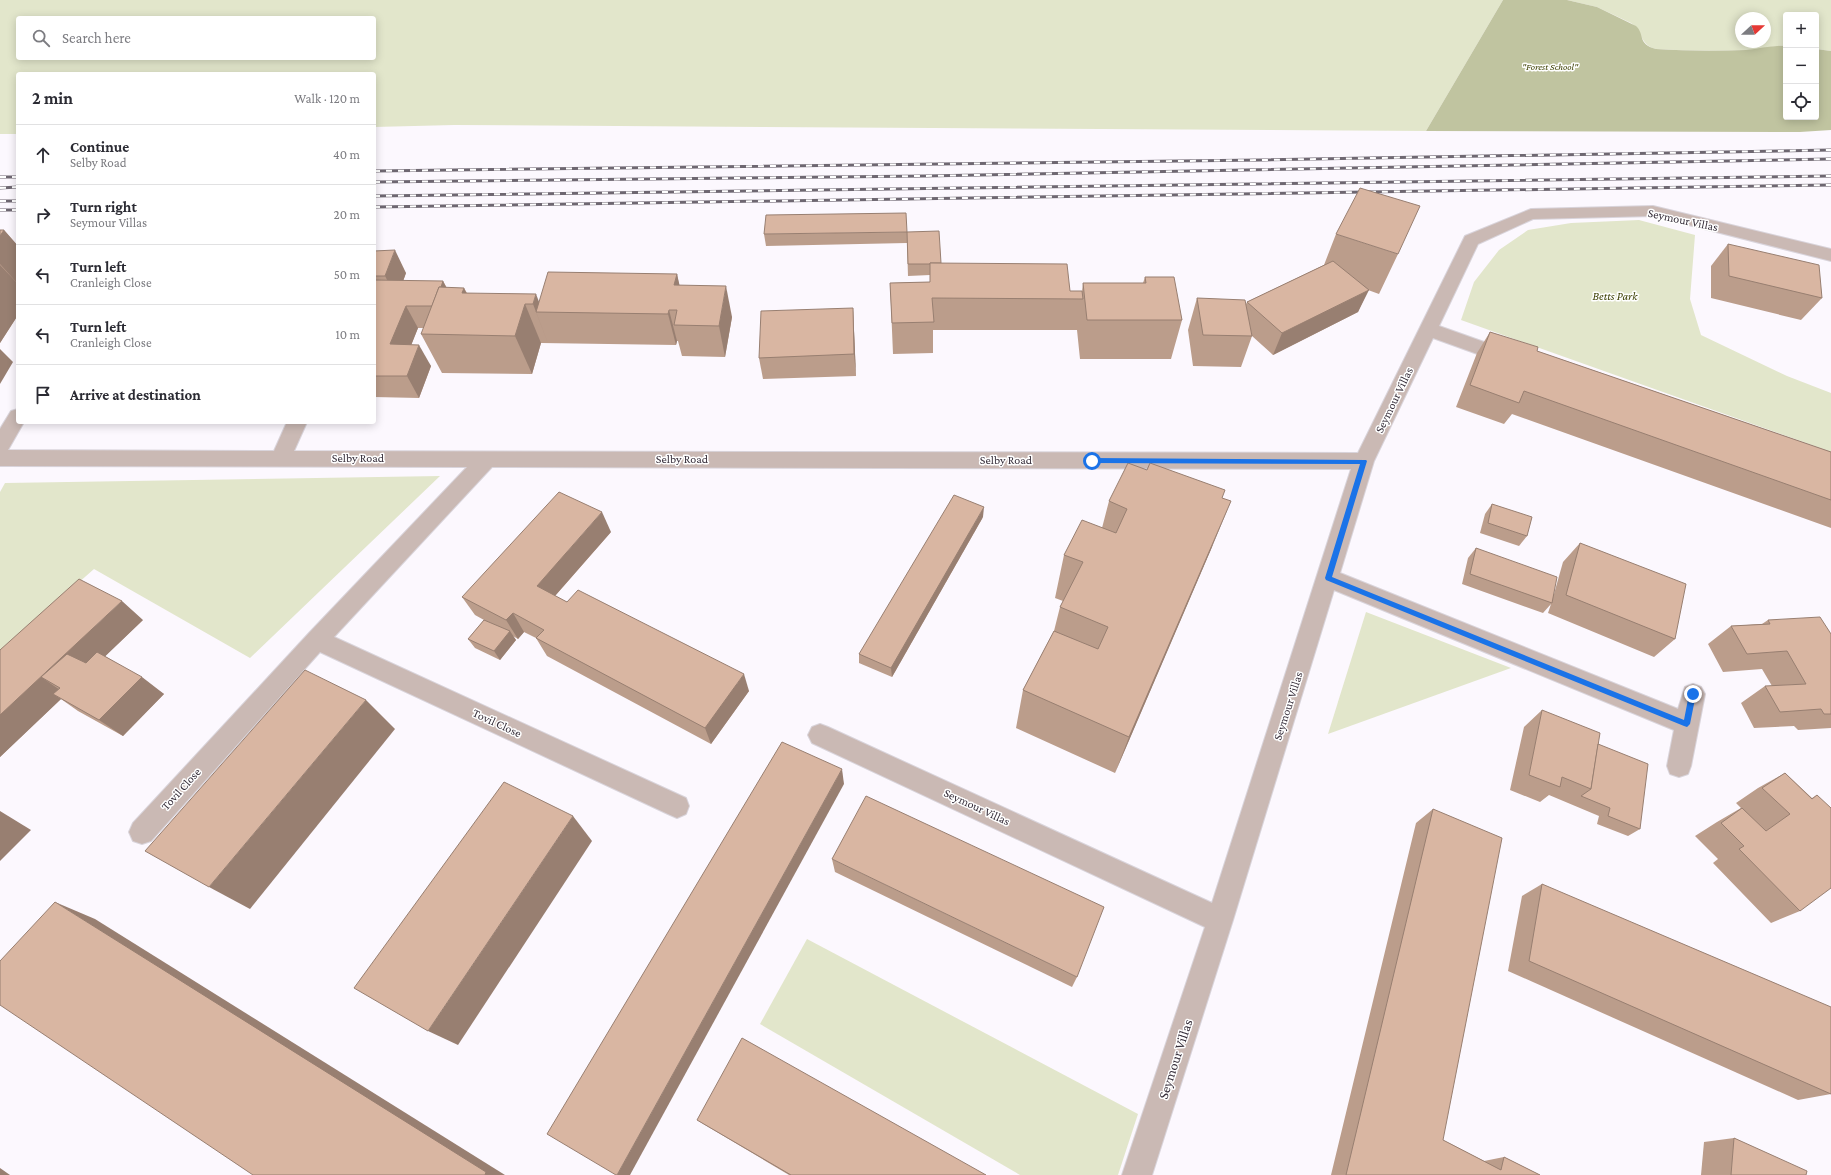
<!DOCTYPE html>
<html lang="en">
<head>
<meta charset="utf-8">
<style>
  body { margin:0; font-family:"Crimson Pro",serif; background:#f7f7f7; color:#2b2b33 }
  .controls { position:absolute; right:12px; top:12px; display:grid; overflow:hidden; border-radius:4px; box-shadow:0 2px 10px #0003 }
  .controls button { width:36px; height:36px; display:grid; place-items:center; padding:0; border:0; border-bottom:1px solid #e1e1e2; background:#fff; color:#2b2b33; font:20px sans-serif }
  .compass { position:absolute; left:1735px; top:12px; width:36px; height:36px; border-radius:50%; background:#fff; box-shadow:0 2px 10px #0003; rotate:69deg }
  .stop { position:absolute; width:12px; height:12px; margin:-9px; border:3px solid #1a73e8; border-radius:50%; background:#fff }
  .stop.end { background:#1a73e8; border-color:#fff; box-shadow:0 1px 4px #0008 }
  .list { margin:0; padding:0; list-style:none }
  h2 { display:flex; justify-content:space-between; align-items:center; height:52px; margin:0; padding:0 16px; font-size:17px }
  h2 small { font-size:13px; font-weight:400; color:#7c7c81 }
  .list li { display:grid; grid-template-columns:26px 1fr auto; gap:12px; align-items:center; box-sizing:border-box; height:60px; padding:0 16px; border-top:1px solid #e1e1e2 }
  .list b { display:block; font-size:15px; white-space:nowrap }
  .list p { margin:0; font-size:13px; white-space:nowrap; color:#7c7c81 }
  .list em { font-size:13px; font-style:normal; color:#7c7c81 }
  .icon { flex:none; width:22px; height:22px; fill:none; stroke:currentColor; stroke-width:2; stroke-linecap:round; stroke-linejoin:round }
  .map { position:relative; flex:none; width:1831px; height:1175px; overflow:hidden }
  .search { position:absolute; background:#fff; box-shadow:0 2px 10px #0003; left:16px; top:16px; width:360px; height:44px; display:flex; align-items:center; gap:10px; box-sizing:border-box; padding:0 14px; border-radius:4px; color:#7c7c81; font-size:15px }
  .panel { position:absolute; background:#fff; box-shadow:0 2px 10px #0003; left:16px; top:72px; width:360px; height:352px; border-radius:4px }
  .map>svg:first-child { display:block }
  .green { fill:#e2e6cb; fill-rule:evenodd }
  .forest { fill:#c0c4a0 }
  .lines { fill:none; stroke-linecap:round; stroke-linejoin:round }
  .minor-casing { stroke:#d9d4db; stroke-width:2 }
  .minor { fill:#cab9b4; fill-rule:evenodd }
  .rail-casing { stroke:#6e6771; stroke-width:3 }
  .rail { stroke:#fff; stroke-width:2; stroke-dasharray:6; stroke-linecap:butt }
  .wall { fill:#bb9d8b }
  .shaded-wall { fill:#987f71 }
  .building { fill:#d9b6a2; stroke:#987f71 }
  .route { fill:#1a73e8 }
  .labels { text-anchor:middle; stroke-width:3; stroke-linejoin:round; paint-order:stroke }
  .far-park-label { font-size:10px; font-style:italic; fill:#3b3e00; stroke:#fff }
  .street-label { font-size:12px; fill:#372f3b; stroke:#fff }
  .park-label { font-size:12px; font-style:italic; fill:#3b3e00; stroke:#fff }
  .near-street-label { font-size:14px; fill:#372f3b; stroke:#fff }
</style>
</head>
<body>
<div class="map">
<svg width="1831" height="1175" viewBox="0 0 1831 1175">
  <rect width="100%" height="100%" fill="#fcf8fe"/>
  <!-- green -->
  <g class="green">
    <path d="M0,0H1503L1426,131L454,125L374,127V74H18V134H0ZM18,18H374V58H18Z"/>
    <path d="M1567,0H1831V51L1816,49V15H1786V46C1774,45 1762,49 1749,50C1719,51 1687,51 1656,49C1639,45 1643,30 1631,23L1597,7ZM1741,18H1765V42H1741Z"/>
    <path d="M1639,220L1695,235L1690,299L1701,335L1787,376L1831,393V452L1461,320L1474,282L1499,250L1528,230L1571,223Z"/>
    <path d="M440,476L250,658L94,569L0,652V492L5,483Z"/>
    <path d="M1366,612L1511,668L1328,734Z"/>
    <path d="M807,939L1138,1114L1118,1175H1020L760,1024Z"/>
  </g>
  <!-- forest -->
  <path class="forest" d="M1503,0H1567L1597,7L1636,26C1645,34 1637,44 1656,49C1686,51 1717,51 1746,50C1759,49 1773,45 1786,46V117H1816V49L1831,51V130L1800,132L1426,131Z"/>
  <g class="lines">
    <!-- minor casing -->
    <g class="minor-casing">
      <path id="minor" d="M1653,206L1831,249V261L1653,216L1533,219L1478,244L1439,326L1515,353L1517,358L1515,363L1508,365L1433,338L1374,461L1340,573L1678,709L1685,687L1693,684L1701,687L1705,694L1691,766L1688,774L1679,777L1670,774L1667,766L1674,730L1334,590L1233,920L1152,1175H1122L1205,927L812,743L808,735L812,727L820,724L828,727L1212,903L1351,469L492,467L334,637L686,798L689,806L686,814L677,818L668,814L320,652L151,841L142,844L133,841L129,832L133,823L309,633L467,467L0,466V429L11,411L18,409V422H24L8,450L274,451L287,422H307L294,451L1358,453L1465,236L1531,209Z"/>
    </g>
    <!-- minor -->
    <use href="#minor" class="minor"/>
    <!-- rail casing -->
    <g class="rail-casing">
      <g id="rail">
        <path d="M374,171L1261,160L1831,150"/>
        <path d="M0,177H18"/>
        <path d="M374,182L925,176L1831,159"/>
        <path d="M0,188L18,187"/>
        <path d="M374,196L1831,176"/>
        <path d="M0,201H18"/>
        <path d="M374,207L1831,185"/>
        <path d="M0,210H18"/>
      </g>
    </g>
    <!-- rail -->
    <use href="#rail" class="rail"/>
  </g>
  <!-- wall -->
  <g class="wall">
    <path d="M0,230H4L18,246V315L0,343Z"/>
    <path d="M907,232L941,263L1070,291H1082L1083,283H1143L1145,277L1182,320L1171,359H1080L1077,330H933V353L893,354L890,283L930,282V275L908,276L907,243L766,246L764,234Z"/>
    <path d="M1336,234L1398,254L1379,294L1368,290L1358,312L1273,355L1252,336L1241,367L1193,366L1188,330L1197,298L1246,304L1247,302L1324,265Z"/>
    <path d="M1728,244L1822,298L1801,320L1711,298V266Z"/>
    <path d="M374,251L406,273L403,281H443L447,288H464L467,293L539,302L677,274L679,285L732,317L725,357L682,356L678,341H677L676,345L541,343L532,374L442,373L421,334L424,328H418L411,345L431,366L419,398L374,397Z"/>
    <path d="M853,308L856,376L763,379L759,358Z"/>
    <path d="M1490,332L1537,351L1831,452V528L1512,414L1504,424L1456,407L1477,353Z"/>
    <path d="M1222,498L1212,547L1115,773L1016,728L1023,690L1054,631L1060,607L1063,601L1055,598L1064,555L1102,528L1109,501Z"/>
    <path d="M1492,504L1527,536L1519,546L1480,533L1485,514Z"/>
    <path d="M983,517L892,677L859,663V654Z"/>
    <path d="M611,532L555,596L749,691L711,744L547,656L536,638L524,632L518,639L513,636L516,640L500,660L475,648L468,639L484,620L475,615L462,597Z"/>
    <path d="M1580,543L1675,639L1654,657L1548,613L1551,604L1543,613L1462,584L1468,558L1476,548L1554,594L1563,562Z"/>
    <path d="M143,620L105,656L164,694L123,736L78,711L61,699L0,757V650Z"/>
    <path d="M1768,620L1831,634V728L1798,730L1794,726L1754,728L1741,703L1765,686H1772L1762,669L1723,672L1708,644L1731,626L1762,624Z"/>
    <path d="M1542,710L1598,744L1640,829L1628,836L1597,824L1599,816L1549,795L1540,802L1510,790L1524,727Z"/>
    <path d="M1785,773L1812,798L1817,795L1800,911L1771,923L1713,863L1718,859L1695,836L1717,822L1741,808L1736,803L1758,788Z"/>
    <path d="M1433,809L1443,1140L1484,1161L1504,1157L1540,1175H1331L1416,823Z"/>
    <path d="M832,859L1077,977L1072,987L835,872Z"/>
    <path d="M1542,884L1831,1094L1798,1100L1508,971L1522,896Z"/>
    <path d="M697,1120L986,1175H789L705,1125Z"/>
    <path d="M1734,1138L1806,1175H1701L1704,1142Z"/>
  </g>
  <!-- shaded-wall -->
  <g class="shaded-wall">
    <path d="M4,230L18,246V284L0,264V236Z"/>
    <path d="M395,250L406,273L397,298L385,276Z"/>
    <path d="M0,265L18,284V315L0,343Z"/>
    <path d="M677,274L684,305L674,285Z"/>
    <path d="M443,281L454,303L434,306Z"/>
    <path d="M726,286L732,317L725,357L719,326Z"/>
    <path d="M464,288L482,327L462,293Z"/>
    <path d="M1369,290L1358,312L1273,355L1282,333Z"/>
    <path d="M536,294L543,312H536L548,343L533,304Z"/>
    <path d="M525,304L541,343L532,374L515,336Z"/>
    <path d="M406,306L418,328L403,366L390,344Z"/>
    <path d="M853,308L854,330L856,376L854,354Z"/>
    <path d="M669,310L677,341L676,345L668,314Z"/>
    <path d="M419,345L431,366L419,398L407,376Z"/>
    <path d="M0,349L13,362L0,384Z"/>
    <path d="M1231,501L1212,547L1115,773L1129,737Z"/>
    <path d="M984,507L983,517L892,677L891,668Z"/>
    <path d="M602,512L611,532L547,605L537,586Z"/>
    <path d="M122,601L143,620L67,693L60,688L41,677L66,694H53L61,699L0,757V715Z"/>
    <path d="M513,613L524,632L518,639L506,620Z"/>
    <path d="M510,631L516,640L500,660L494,651Z"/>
    <path d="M744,674L749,691L711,744L705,728Z"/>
    <path d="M142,677L164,694L123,736L99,720Z"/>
    <path d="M366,700L395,729L250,909L209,887Z"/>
    <path d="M842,769L844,784L630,1175H617Z"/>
    <path d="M0,811L31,830L0,861Z"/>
    <path d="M573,816L592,841L458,1045L428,1031Z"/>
    <path d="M55,902L95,919L505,1175H485Z"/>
    <path d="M0,1168L10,1175H0Z"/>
  </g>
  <!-- building -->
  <g class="building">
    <path d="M1360,188L1420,206L1398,254L1336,234Z"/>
    <path d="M906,213L907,232L764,234L766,215Z"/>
    <path d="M0,230H4L0,236Z"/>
    <path d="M939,231L941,263H930V264H908L907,232Z"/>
    <path d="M1728,244L1819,265L1822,298L1729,276Z"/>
    <path d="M395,250L385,276H374V251Z"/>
    <path d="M1333,261L1369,290L1282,333L1247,302Z"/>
    <path d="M930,263L1067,264L1070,291H1082L1083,299L932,298L934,322L892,323L890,283L930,282Z"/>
    <path d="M548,272L677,274L674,285L726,286L719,326L674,325L677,310H669L668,314L536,312Z"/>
    <path d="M1145,277H1174L1182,320H1087L1083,283H1146Z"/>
    <path d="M374,280L443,281L441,287H439L432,306H406L390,344L419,345L407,376H374Z"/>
    <path d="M439,287L464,288L462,293L536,294L533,304H525L515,336L421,334Z"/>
    <path d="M1197,298L1245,300L1252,336L1203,335Z"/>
    <path d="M853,308L854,354L759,358L761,311Z"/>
    <path d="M1490,332L1538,347L1537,351L1831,452V500L1524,391L1519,403L1470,385Z"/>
    <path d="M1128,463L1147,470L1150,463L1225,490L1222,498L1231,501L1129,737L1023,690L1054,631L1098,649L1108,627L1060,607L1083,562L1064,555L1082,520L1116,533L1127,509L1109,501Z"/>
    <path d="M559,492L602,512L537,586L567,602L578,590L744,674L705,728L536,638L544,630L513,613L506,620L462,597Z"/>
    <path d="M954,495L984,507L891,668L859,654Z"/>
    <path d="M1492,504L1532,517L1527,536L1488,523Z"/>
    <path d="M1580,543L1686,584L1675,639L1566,595Z"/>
    <path d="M1476,548L1557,577L1552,603L1470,574Z"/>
    <path d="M79,579L122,601L0,715V650Z"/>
    <path d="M1820,617L1831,634V714H1824L1821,709L1780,712L1765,686L1806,684L1787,651L1747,654L1731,626L1770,624L1768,620Z"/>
    <path d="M484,620L510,631L494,651L468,639Z"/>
    <path d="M97,652L142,677L99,720L53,694L60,688L41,677L67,654L86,663Z"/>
    <path d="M305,670L366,700L209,887L145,851Z"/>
    <path d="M1542,710L1600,733L1591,789L1562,777L1560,787L1529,775Z"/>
    <path d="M782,742L842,769L617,1175H616L547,1134Z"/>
    <path d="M1598,744L1648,764L1640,829L1608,816L1610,808L1581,796L1591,789Z"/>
    <path d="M1785,773L1812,799L1817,795L1831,808V888L1800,911L1739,849L1744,846L1721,823L1742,808L1766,831L1790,814L1762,788Z"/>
    <path d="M504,782L573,816L428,1031L354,988Z"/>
    <path d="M866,796L1104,907L1077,977L832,859Z"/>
    <path d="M1433,809L1502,838L1443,1140L1501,1170L1504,1157L1540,1175H1346Z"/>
    <path d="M1542,884L1831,1007V1094L1529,961Z"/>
    <path d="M55,902L486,1172L485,1175H253L0,1005V961Z"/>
    <path d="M742,1038L986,1175H791L697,1120Z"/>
    <path d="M1734,1138L1807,1171L1806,1175H1731Z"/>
  </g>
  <!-- route -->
  <path class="route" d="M1092,458L1366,460L1367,461L1332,577L1684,720L1689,694L1693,691L1695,692L1696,694L1690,724L1687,727L1684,726L1326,580L1325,578L1360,464L1092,463L1089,461Z"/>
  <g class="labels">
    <!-- far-park labels -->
    <g class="far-park-label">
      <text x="1550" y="70">"Forest School"</text>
    </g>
    <!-- street labels -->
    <g class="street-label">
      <text transform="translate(1683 220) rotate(12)" y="4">Seymour Villas</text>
      <text transform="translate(1394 400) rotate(-64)" y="4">Seymour Villas</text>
      <text x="358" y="462">Selby Road</text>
      <text x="682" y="463">Selby Road</text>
      <text x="1006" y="464">Selby Road</text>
      <text transform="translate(1288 706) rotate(-72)" y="4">Seymour Villas</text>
      <text transform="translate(497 723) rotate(25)" y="4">Tovil Close</text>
      <text transform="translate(181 789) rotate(-48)" y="4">Tovil Close</text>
      <text transform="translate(977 807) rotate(25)" y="4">Seymour Villas</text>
    </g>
    <!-- park labels -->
    <g class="park-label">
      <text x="1615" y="300">Betts Park</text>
    </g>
    <!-- near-street labels -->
    <g class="near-street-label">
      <text transform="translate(1175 1059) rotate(-72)" y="5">Seymour Villas</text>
    </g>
  </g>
</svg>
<div class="controls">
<button>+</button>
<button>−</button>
<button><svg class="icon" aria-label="locate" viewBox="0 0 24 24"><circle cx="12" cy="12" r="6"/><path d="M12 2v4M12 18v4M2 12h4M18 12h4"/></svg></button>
</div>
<svg class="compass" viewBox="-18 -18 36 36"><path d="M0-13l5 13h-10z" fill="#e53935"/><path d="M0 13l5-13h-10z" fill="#7c7c81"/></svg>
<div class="stop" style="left:1092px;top:461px"></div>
<div class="stop end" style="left:1693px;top:694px"></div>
<div class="search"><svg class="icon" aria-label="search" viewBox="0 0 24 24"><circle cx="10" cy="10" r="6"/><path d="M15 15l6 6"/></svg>Search here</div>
<section class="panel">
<h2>2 min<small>Walk · 120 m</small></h2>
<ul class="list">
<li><svg class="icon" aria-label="ahead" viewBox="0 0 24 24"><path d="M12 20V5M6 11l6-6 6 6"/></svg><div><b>Continue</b><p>Selby Road</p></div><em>40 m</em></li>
<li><svg class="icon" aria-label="right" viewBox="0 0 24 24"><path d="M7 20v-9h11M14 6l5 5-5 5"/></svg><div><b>Turn right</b><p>Seymour Villas</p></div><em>20 m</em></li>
<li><svg class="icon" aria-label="left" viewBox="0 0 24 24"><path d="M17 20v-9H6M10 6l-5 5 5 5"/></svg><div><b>Turn left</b><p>Cranleigh Close</p></div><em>50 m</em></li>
<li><svg class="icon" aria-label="left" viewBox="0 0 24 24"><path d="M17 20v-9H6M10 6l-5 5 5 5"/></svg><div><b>Turn left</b><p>Cranleigh Close</p></div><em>10 m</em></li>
<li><svg class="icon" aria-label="arrive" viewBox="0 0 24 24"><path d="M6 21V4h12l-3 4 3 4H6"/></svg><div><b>Arrive at destination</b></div></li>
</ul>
</section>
</div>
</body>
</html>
